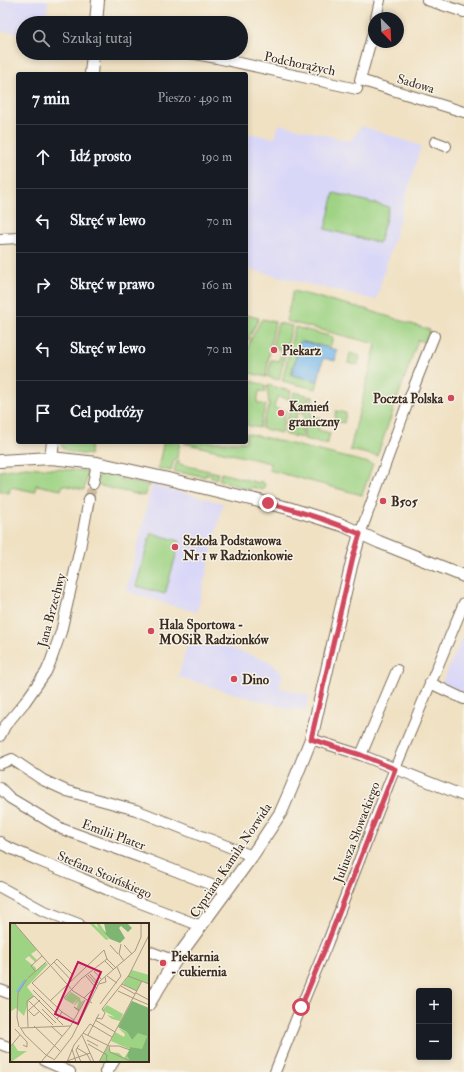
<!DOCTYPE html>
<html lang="pl">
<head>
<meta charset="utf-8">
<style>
  body { margin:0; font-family:"IM FELL Double Pica",serif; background:#20242c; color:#f1f3f6 }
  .controls { position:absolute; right:12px; bottom:12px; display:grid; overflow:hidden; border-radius:4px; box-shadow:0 2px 6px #0003 }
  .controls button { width:36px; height:36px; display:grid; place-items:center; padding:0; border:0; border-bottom:1px solid #363941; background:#171b24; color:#f1f3f6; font:20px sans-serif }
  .compass { position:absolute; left:368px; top:12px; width:36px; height:36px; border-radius:50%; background:#171b24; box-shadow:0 2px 6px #0003; rotate:156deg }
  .stop { position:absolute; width:12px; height:12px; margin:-9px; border:3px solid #d1495b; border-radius:50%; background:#fff }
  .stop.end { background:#d1495b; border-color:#fff; box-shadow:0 1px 4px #0008 }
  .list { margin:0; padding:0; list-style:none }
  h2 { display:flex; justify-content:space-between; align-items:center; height:52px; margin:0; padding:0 16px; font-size:17px }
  h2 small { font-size:13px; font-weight:400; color:#9ea1a6 }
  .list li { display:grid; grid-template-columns:26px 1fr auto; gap:12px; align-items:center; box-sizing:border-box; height:64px; padding:0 16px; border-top:1px solid #363941 }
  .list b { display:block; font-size:15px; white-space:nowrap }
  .list em { font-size:13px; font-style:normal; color:#9ea1a6 }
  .icon { flex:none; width:22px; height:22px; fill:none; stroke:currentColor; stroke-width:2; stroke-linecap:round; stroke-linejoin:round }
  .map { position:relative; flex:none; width:464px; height:1072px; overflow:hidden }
  .search { position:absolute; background:#171b24; box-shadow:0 2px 6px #0003; left:16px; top:16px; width:232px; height:44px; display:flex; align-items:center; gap:10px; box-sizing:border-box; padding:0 14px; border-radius:22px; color:#9ea1a6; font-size:15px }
  .panel { position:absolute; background:#171b24; box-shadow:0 2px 6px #0003; left:16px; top:72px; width:232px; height:372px; border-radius:4px }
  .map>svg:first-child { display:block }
  .built { fill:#d9d7f8 }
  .green { fill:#9fd384; stroke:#6d7e51 }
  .water { fill:#78b9ec; stroke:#5a7285 }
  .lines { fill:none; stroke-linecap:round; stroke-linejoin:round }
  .minor-tunnel { stroke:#ccbca2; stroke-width:10; stroke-dasharray:10 5; stroke-linecap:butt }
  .minor-casing { stroke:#7a6a58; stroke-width:12 }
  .tertiary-casing { stroke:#7a6a58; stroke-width:14 }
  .minor { stroke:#fff; stroke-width:10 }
  .tertiary { stroke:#fff; stroke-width:12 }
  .route { stroke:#d1495b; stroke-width:5 }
  .poi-dot { fill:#d1495b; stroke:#f7f3e8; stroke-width:1.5 }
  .labels { text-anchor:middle; stroke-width:3; stroke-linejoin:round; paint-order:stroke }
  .street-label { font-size:13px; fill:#3b2a1e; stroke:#f7f3e8 }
  .poi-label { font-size:13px; font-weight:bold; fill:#3b2a1e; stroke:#f7f3e8; text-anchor:start }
  .inset-river { fill:none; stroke:#78b9ec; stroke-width:2 }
  .inset-road { fill:none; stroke:#a89881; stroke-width:1 }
  .view { fill:#c2185b; fill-opacity:0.15; stroke:#c2185b; stroke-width:2 }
  .inset-edge { fill:none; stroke:#3b2a1e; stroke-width:2 }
</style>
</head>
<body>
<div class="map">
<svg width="464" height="1072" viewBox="0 0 464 1072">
  <rect width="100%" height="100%" fill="#f7f3e8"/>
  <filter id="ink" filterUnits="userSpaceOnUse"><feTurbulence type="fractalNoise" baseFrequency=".025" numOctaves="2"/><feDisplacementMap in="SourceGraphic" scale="8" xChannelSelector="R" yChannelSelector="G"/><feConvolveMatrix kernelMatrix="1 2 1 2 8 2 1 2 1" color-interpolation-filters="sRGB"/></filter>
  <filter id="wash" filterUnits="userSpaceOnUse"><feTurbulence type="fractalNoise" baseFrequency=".012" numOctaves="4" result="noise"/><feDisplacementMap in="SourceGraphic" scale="16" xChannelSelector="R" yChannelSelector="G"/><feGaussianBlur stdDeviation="0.9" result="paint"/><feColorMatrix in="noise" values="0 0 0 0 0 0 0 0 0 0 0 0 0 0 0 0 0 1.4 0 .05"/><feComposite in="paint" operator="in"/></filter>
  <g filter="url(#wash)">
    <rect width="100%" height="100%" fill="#f0e1c3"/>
    <!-- built -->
    <g class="built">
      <path d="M0,0H48L46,23H23V33L0,31Z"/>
      <path d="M279,124L350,141L362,126L421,146L376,300L296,281L246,268V133L275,138Z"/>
      <path d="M152,485L223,503L197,612L167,604L126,591Z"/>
      <path d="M464,634V693L442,683Z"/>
      <path d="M190,635L269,661L283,674L280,688L310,695L306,709L291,710L178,677Z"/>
    </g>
    <!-- green -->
    <g class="green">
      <path d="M334,193L389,207L379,243L325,229Z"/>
      <path d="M293,291L365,309L430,330L425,342L418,340L377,456L350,450L376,344L286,321Z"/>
      <path d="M246,315L259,318L248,340H246Z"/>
      <path d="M262,319L275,322L270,347L266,377L246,372V356L250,341Z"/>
      <path d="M278,323L292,326L279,380L268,377L271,360L279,361L282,350L272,347Z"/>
      <path d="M295,327L333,337L330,348L300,341L291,375L318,381L316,389L282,381Z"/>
      <path d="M350,353L360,356L358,365L348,363Z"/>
      <path d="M246,380L265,385V393L259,391L257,403L266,405L259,428L246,425Z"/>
      <path d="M267,385L291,391L289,399L277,397L274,408L286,411L281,433L261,428L269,405Z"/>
      <path d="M294,392L307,395L302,414L297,413L295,424L302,426V438L284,434Z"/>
      <path d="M309,396L314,397L310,416L321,418L318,430L330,433L327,444L304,439V414Z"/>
      <path d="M336,411L346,413L344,423L334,421Z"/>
      <path d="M246,433L373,464L362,495L269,470L270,463L184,443V442H246Z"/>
      <path d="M61,442H91L90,455C79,453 63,455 61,442Z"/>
      <path d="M162,442H180L177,456L178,457L174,459L171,471L158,468L163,445Z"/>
      <path d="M177,460H179V464L218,473L216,479L211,478L212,476L206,474L205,477L192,474L174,472Z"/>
      <path d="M26,467L88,471L84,490L63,485L61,490L36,485L35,492L11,487L9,493L0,491V471Z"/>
      <path d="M100,472L121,477L122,480L147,485L150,483L144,496L96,485Z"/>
      <path d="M221,473L259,483L260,481L264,483L265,484L263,490L252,487L250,490L219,480Z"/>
      <path d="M151,533L180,541L165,594L136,586Z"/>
    </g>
    <!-- water -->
    <path class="water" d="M300,341L337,350L335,361L323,358L318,381L292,375Z"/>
  </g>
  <g filter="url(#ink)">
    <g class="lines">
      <!-- minor-tunnel -->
      <path class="minor-tunnel" d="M89,499L93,484"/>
      <!-- minor casing -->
      <g class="minor-casing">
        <g id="minor">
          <path d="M427,0L464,12"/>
          <path d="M376,18L380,0"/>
          <path d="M374,29L360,80L464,112"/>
          <path d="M190,53L217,58L357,89"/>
          <path d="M435,142L446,146"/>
          <path d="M0,239L18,238"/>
          <path d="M93,484L97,463"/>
          <path d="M360,534L409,399L434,336"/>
          <path d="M430,683L464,699"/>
          <path d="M0,736L5,726L25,702L46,672L50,663L61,632L80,548L89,499"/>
          <path d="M311,739L361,755L464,796"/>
          <path d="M361,755L397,670"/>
          <path d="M0,764L12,759L43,780L67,791L136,810L252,856"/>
          <path d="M0,788L10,798L62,829L148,860L227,891"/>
          <path d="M0,842L3,845L37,860L81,878L117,894L201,926"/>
          <path d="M0,887L42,910L79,924"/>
          <path d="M148,951L175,961"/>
          <path d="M0,990L11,994"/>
          <path d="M0,1044L11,1048"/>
          <path d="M45,1061L70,1072"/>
          <path d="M275,1072L301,1007L327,944L389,783L464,603"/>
        </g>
      </g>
      <!-- tertiary casing -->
      <g class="tertiary-casing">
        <g id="tertiary">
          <path d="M96,23L98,0"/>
          <path d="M91,74L93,53"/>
          <path d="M51,458L53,442"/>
          <path d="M0,461L51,458L97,463L168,479L288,508L342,525L379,542L464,576"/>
          <path d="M148,1005L175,961L252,856L281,812L291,789L311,739L352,562L360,534"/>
          <path d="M106,1072L113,1061"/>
        </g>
      </g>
      <!-- minor -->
      <use href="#minor" class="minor"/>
      <!-- tertiary -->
      <use href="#tertiary" class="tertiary"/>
    </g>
  </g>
  <g class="lines" filter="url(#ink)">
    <!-- route -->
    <path class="route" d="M268,503C300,511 331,521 360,534L353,557L311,739L361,755L395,769L327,944L301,1007"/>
  </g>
  <!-- markers -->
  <g class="poi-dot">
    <circle cx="274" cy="350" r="4"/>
    <circle cx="451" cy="398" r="4"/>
    <circle cx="281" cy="413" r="4"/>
    <circle cx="383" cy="501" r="4"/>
    <circle cx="175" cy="547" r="4"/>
    <circle cx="151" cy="631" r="4"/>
    <circle cx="234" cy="679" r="4"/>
    <circle cx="163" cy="963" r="4"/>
  </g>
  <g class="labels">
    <!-- street labels -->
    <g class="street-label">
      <text transform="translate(300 63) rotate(12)" y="5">Podchorążych</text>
      <text transform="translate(416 83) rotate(17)" y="5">Sadowa</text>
      <text transform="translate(51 610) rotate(-75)" y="5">Jana Brzechwy</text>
      <text transform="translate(356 832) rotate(-69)" y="5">Juliusza Słowackiego</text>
      <text transform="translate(114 834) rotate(20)" y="5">Emilii Plater</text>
      <text transform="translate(230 860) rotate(-56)" y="5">Cypriana Kamila Norwida</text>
      <text transform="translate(105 874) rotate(23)" y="5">Stefana Stoińskiego</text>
    </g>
    <!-- poi labels -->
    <g class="poi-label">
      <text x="282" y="355">Piekarz</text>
      <text x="443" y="403" text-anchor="end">Poczta Polska</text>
      <text x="289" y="411">Kamień<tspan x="289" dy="15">graniczny</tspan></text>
      <text x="391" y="506">B505</text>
      <text x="183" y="545">Szkoła Podstawowa<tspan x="183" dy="15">Nr 1 w Radzionkowie</tspan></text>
      <text x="159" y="629">Hala Sportowa -<tspan x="159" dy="15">MOSiR Radzionków</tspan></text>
      <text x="242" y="684">Dino</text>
      <text x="171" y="961">Piekarnia<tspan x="171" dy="15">- cukiernia</tspan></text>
    </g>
  </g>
  <!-- overview -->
  <g transform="translate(10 923)">
    <rect width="139" height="139" fill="#f0e1c3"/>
    <path d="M0,0H4L27,27L21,31L27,37L25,39L19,33L15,36L26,45V48L35,40L38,41L17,64L24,73L19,77L14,93L6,85L0,89ZM79,0H83L89,6L86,0H89L96,10L90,6L99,16L96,17ZM122,47L139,52V61L132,58L127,68L113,61ZM61,69L70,75L71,79L74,77L69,87L67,85L69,78L65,82H64L68,76L63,81L54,76ZM97,82L113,91L110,98L102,96L97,92L105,94L92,87ZM108,105L117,109L122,117L128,109H133L137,113L132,127L120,124L119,126L101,118L105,109L114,114L115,111ZM3,120L8,128H17L1,139L0,125ZM98,123L100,129L109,130L114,135L118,129L139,139H89Z" fill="#9fd384"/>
    <path d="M94,0H117L122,5L118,9L111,3L109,5L115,15L110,20L100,16L90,6L96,10ZM122,78L139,85V139H121L117,133L120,124L132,126L137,113L128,110L122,117L117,109L108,104Z" fill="#7fb572"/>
    <path class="inset-river" d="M7,69L15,57"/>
    <path class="inset-road" d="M4,0L34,35M111,21L109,31L114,38M100,22L108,31M114,22L122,31M33,34L63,68L82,80M95,38L104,47M44,39L62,58M40,43L22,60L52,89L47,96M40,43L47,36L62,51M25,48L21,43L32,33M84,48L92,57M80,51L88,60M78,52L88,63M76,53L87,66M97,53L107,60M118,53L139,61M18,55L36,39M89,61L96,59L95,54M112,61L127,68M111,63L125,71M23,67L49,93M108,68L123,75M126,70L139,77M54,75L71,56L97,36L106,45M74,75L85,64M123,75L139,82M19,78L43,102M40,78L94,27L97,36M90,81L111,53L107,44M17,86L24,93L30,88M32,86L46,100M19,87L30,77M69,88L64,84L69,87M52,89L64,97M86,95L92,96L95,90L92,86L119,52L139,12M85,97L105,109M24,103L50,128M41,103L52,113M9,104L7,94L8,70L17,56M10,104L15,112L36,132L45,137M18,104L17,78L24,73L53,102M11,105L60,103M5,106L17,119V124L13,122M73,110L99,123H109L120,127M72,112L84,139M78,112L89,91M77,117L88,123M78,121L97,132L96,137L100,139M69,122L66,127L71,139M99,123L100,129L120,138M0,124L10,112M67,125L77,131L81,139M62,126L66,139M45,136L62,114L90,58L125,28L131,14V0M57,138L80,130M31,139L60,104L75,77M57,139L64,122L80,101L102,114M89,139L132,58"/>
    <path class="view" d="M68,39L91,49L68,101L45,91Z"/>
    <rect width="139" height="139" class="inset-edge"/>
  </g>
</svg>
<div class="controls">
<button>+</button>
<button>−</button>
</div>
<svg class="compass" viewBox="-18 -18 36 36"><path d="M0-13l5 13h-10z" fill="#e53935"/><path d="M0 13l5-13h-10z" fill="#9ea1a6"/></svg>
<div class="stop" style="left:301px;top:1007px"></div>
<div class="stop end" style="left:268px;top:503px"></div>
<div class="search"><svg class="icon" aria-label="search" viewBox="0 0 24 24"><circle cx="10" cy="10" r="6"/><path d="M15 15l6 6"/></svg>Szukaj tutaj</div>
<section class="panel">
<h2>7 min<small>Pieszo · 490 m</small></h2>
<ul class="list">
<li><svg class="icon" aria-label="ahead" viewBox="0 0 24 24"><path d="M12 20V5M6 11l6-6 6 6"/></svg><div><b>Idź prosto</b></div><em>190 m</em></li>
<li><svg class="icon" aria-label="left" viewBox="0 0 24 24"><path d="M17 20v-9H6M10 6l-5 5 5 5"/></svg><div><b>Skręć w lewo</b></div><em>70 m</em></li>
<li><svg class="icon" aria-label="right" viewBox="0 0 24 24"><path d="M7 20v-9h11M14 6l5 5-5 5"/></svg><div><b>Skręć w prawo</b></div><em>160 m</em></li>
<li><svg class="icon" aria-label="left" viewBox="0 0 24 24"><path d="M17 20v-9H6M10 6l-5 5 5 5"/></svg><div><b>Skręć w lewo</b></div><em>70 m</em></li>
<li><svg class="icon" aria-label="arrive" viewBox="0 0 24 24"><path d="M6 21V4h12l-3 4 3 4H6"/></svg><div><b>Cel podróży</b></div></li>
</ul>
</section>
</div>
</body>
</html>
